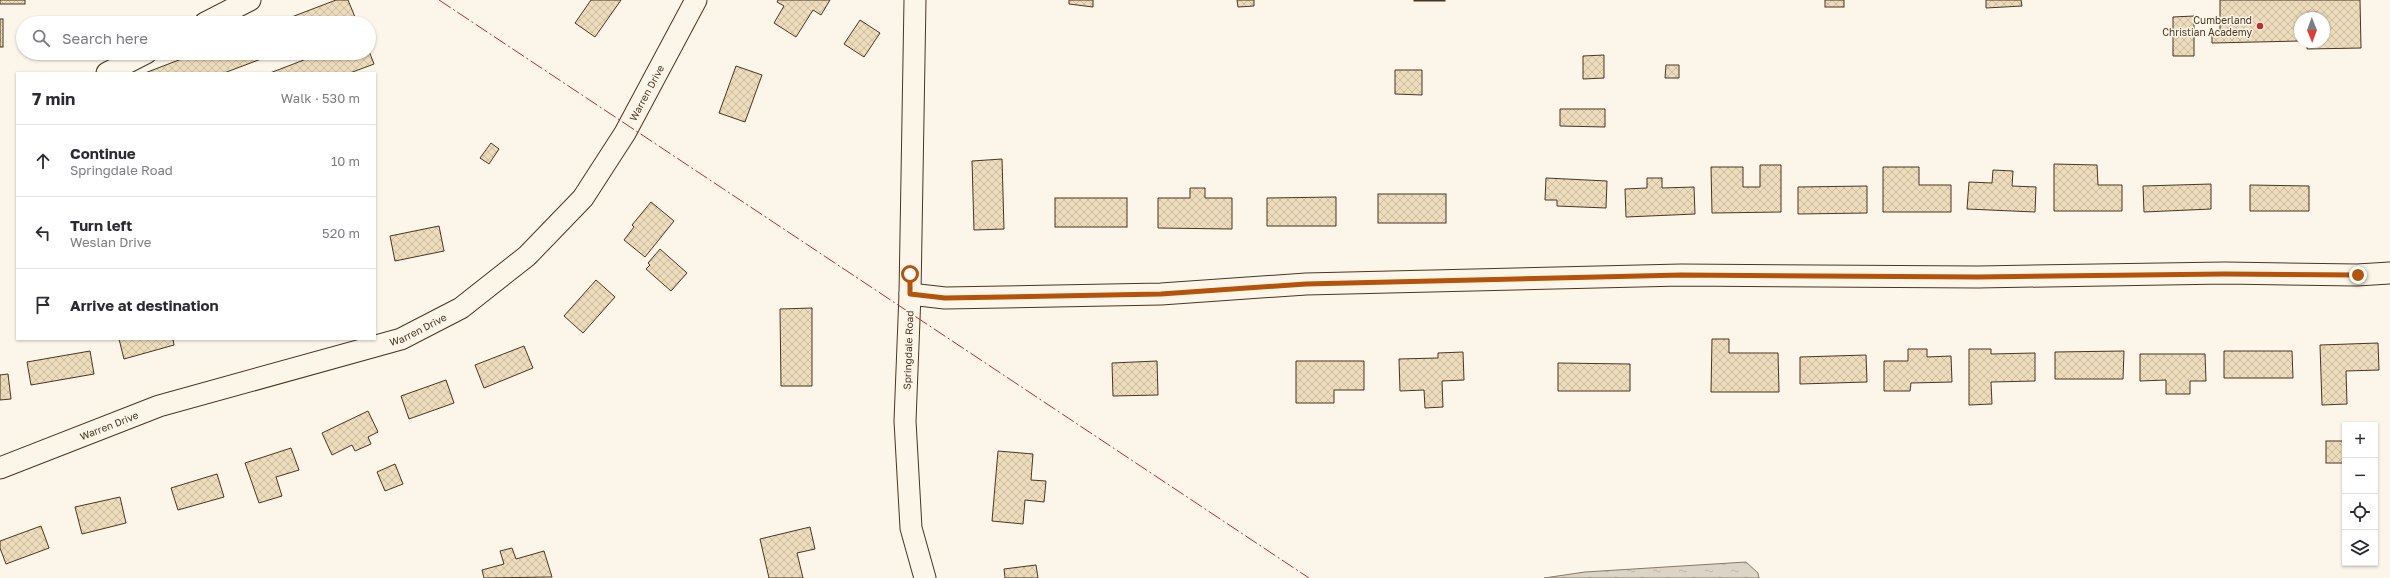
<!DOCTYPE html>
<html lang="en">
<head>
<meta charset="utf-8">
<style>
  body { margin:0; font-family:"Golos Text",sans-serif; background:#f7f7f7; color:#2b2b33 }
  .controls { position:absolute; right:12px; bottom:12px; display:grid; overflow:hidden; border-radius:0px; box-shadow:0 1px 3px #0004 }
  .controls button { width:36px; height:36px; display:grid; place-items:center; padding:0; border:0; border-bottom:1px solid #e1e1e2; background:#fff; color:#2b2b33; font:20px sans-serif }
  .compass { position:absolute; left:2294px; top:12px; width:36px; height:36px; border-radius:50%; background:#fff; box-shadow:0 1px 3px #0004; rotate:179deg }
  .stop { position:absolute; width:12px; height:12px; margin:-9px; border:3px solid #b45309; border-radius:50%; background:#fff }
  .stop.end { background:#b45309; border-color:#fff; box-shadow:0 1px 4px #0008 }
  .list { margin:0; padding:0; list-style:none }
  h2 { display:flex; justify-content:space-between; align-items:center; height:52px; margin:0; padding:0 16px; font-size:17px }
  h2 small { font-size:13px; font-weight:400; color:#7c7c81 }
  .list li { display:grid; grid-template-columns:26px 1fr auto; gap:12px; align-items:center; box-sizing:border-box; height:72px; padding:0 16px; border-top:1px solid #e1e1e2 }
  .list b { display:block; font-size:15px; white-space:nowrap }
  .list p { margin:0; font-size:13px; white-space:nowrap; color:#7c7c81 }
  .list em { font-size:13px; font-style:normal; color:#7c7c81 }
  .icon { flex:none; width:22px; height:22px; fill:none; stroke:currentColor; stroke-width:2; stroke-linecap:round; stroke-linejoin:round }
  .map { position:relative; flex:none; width:2390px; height:578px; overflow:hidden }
  .search { position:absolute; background:#fff; box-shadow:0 1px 3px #0004; left:16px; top:16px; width:360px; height:44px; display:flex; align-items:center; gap:10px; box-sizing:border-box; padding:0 14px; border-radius:22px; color:#7c7c81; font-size:15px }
  .panel { position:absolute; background:#fff; box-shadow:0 1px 3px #0004; left:16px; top:72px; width:360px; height:268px; border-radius:0px }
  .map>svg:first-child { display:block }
  .water { fill:url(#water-ripples); stroke:#887966 }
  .building { fill:url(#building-cross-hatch); stroke:#4a3520 }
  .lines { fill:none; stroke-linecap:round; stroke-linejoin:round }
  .minor-casing { stroke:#4a3520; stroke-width:23 }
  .minor { stroke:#fbf6e9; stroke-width:21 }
  .power { stroke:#c62828; stroke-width:1; stroke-dasharray:14 3 2 3; stroke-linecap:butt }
  .route { stroke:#b45309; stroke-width:5 }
  .poi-dot { fill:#c62828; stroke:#fbf6e9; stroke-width:1.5 }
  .labels { text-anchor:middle; stroke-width:3; stroke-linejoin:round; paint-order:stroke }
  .poi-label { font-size:10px; fill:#4a3520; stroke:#fbf6e9; text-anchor:end }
  .street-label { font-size:10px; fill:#4a3520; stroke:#fbf6e9 }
</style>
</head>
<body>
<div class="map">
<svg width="2390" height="578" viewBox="0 0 2390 578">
  <defs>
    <pattern id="water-ripples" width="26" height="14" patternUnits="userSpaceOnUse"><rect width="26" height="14" fill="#dcd4c6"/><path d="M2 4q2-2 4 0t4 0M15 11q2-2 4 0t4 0" fill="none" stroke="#beb7aa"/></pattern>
    <pattern id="building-cross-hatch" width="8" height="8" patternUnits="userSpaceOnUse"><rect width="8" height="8" fill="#ecdcbc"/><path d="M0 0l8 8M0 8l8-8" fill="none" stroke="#ccbda1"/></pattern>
  </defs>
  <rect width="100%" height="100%" fill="#fbf6e9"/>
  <!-- water -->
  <path class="water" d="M1746,562L1758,573L1759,578H1544L1585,572Z"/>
  <!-- building -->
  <g class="building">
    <rect x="0" y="0" width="25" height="4"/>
    <path d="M336,0H348L357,22L276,23Z"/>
    <path d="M591,0H621L595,37L575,23Z"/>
    <path d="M778,0H830L821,15L813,10L796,37L774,23L784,6L777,2Z"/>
    <path d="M1069,0H1093V7L1069,4Z"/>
    <path d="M1237,0H1254V6L1238,7Z"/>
    <rect x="1414" y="0" width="31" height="1"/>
    <rect x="1825" y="0" width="19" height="7"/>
    <path d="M1986,0H2021L2022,6L1986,8Z"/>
    <path d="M2220,0H2360L2361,48L2307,49V42H2324V18H2300V41L2212,43V34H2220Z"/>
    <path d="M2194,16V56H2173V17Z"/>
    <rect x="0" y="19" width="3" height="28"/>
    <path d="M860,20L880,33L864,57L844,44Z"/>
    <path d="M369,51L374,64L350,73H270L322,53H369Z"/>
    <path d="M197,53H277L224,73H145Z"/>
    <path d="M1604,55V78L1583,79V56Z"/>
    <path d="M1666,65H1679V78H1665Z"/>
    <path d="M736,66L762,75L745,122L719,113Z"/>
    <path d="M1395,70H1422V95L1395,94Z"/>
    <path d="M1560,109H1605V127L1560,126Z"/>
    <path d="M491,143L499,149L489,164L480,158Z"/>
    <path d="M1002,159L1004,229L974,230L972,161Z"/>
    <path d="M2054,164L2097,165L2098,185H2122V211H2054Z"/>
    <path d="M1760,165H1781V212L1712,213L1711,167H1743V187H1760Z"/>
    <path d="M1883,167H1919V185H1951V212H1883Z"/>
    <path d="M1993,170L2013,171L2012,186L2036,187L2035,212L1967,209L1969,182L1992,183Z"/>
    <path d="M1546,178L1607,181L1606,208L1557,206V200H1545Z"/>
    <path d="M1647,178H1662V188L1694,187L1695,214L1626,217L1625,189L1647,188Z"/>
    <path d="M2211,184V209L2144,212L2143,186Z"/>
    <path d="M2250,185L2309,186V211H2250Z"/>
    <path d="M1867,186V213L1798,214V187Z"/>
    <path d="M1190,188H1205V198H1232V229L1158,228V198H1190Z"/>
    <rect x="1378" y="194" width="68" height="29"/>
    <path d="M1336,197V226H1267V198Z"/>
    <rect x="1055" y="198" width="72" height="29"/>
    <path d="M651,202L674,221L645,257L624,240L634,227L632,225Z"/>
    <path d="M439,226L444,251L395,261L390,236Z"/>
    <path d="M660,249L687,273L671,291L646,269L650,265L648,263Z"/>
    <path d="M596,280L615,297L583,333L564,316Z"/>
    <path d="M812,308V386H781L780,309Z"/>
    <path d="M119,339H173L174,345L124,359Z"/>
    <path d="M1712,339H1729V353H1778L1779,392H1711Z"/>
    <path d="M2378,343L2379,370L2346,371L2347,404L2322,405L2320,345Z"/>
    <path d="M524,346L533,368L484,388L475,365Z"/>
    <path d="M1908,349H1927V357L1951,356L1952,382L1911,383L1910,391H1884V361H1908Z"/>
    <path d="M1969,349H1991V354L2035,353V381L1991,382L1992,404L1969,405Z"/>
    <path d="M90,351L94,374L31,385L27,362Z"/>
    <path d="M2124,351L2123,379H2055V352Z"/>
    <path d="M2224,351H2292L2293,378H2224Z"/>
    <path d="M1463,352L1464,380L1442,381L1443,407L1425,408L1424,390L1400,391L1399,359L1438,358V353Z"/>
    <path d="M2140,354H2205L2206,381H2190V394H2166V380L2140,381Z"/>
    <path d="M1866,355L1867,382L1800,384V357Z"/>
    <path d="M1157,361L1158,395L1113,396L1112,363Z"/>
    <path d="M1296,361H1364V390H1334V403H1296Z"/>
    <path d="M1558,363L1630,364V391H1558Z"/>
    <path d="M8,374L11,399L0,400V375Z"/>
    <path d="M446,380L454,403L409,419L401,396Z"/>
    <path d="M368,411L378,432L368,437L371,444L355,451L352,445L332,455L322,433Z"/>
    <rect x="2326" y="441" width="19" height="22"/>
    <path d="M291,448L299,470L276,477L282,496L259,503L245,463Z"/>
    <path d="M998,451L1033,454L1031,480L1046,481L1044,502L1025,500L1023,524L992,521Z"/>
    <path d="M395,464L403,484L385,491L377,472Z"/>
    <path d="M217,474L224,497L178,510L171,488Z"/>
    <path d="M120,497L126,523L82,534L75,507Z"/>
    <path d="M41,526L49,548L6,564L0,548V541Z"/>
    <path d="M810,527L815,549L797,553L803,578H769L760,539Z"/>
    <path d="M512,548L516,559L544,551L552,577L484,578L482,570L504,564L500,551Z"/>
    <path d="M1036,565L1038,578H1005L1004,569Z"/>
  </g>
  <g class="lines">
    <!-- minor casing -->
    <g class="minor-casing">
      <g id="minor">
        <path d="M915,0L910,294L905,421L911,528L925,578"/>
        <path d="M205,23L250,0"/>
        <path d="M107,73L146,53"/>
        <path d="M910,294L945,298L1161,294L1306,284L1681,275L1978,277L2225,273L2357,275L2390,273"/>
        <path id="s1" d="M0,468L159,406L401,339L461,308L527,256L583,198L625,133L696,0"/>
      </g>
    </g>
    <!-- minor -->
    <use href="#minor" class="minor"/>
    <!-- power -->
    <path class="power" d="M439,0L1309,578"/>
  </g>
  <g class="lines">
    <!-- route -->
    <path class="route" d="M910,274V294L945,298L1161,294L1306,284L1681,275L1978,277L2224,274L2358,275"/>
  </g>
  <!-- markers -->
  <circle class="poi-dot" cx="2260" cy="26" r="4"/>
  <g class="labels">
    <!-- poi labels -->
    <g class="poi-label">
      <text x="2252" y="24">Cumberland<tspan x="2252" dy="12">Christian Academy</tspan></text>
    </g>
    <!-- street labels -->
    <g class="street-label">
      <text dy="4" stroke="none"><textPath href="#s1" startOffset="777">Warren Drive</textPath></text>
      <text dy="4" stroke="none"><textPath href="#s1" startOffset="441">Warren Drive</textPath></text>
      <text transform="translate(908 350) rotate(-88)" y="4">Springdale Road</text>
      <text dy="4" stroke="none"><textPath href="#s1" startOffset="117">Warren Drive</textPath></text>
    </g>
  </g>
</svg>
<div class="controls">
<button>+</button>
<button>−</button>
<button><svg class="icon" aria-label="locate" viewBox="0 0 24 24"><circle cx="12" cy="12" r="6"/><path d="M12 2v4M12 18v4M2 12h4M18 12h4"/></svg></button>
<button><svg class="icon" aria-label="layers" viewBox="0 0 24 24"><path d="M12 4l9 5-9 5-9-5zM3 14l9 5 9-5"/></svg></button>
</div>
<svg class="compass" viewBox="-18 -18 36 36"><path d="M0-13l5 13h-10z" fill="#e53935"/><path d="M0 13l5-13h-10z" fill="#7c7c81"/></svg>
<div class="stop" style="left:910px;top:274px"></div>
<div class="stop end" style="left:2358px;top:275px"></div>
<div class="search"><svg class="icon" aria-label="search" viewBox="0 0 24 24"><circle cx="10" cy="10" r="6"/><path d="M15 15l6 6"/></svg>Search here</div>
<section class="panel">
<h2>7 min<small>Walk · 530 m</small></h2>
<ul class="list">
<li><svg class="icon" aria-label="ahead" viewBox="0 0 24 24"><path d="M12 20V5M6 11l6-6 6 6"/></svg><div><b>Continue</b><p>Springdale Road</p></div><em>10 m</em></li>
<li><svg class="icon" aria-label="left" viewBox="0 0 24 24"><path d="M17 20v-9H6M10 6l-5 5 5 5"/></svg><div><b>Turn left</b><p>Weslan Drive</p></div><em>520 m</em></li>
<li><svg class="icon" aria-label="arrive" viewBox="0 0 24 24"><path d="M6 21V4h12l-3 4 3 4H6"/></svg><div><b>Arrive at destination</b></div></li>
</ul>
</section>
</div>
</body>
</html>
